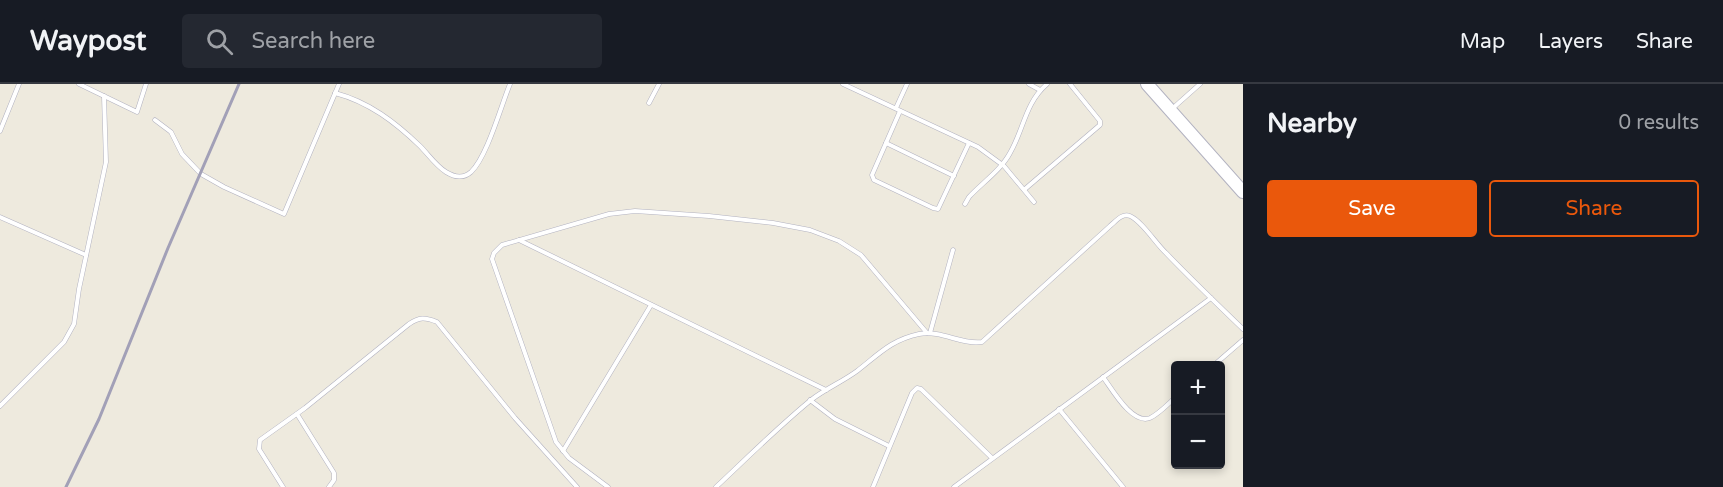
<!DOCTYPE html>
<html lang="en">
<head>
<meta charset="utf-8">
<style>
  body { margin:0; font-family:"Varela Round",sans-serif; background:#242831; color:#f1f3f6 }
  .controls { position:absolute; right:18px; bottom:18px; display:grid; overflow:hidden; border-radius:6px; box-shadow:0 3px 9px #0003 }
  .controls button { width:54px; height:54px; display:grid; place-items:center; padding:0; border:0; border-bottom:2px solid #363941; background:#171b24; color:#f1f3f6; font:30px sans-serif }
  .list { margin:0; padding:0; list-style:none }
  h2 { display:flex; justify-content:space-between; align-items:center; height:78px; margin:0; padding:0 24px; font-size:26px }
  h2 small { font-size:20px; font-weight:400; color:#9ea1a6 }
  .actions { display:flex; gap:12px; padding:18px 24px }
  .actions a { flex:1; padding:14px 0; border:2px solid #ea580c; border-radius:6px; text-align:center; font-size:21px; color:#ea580c }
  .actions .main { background:#ea580c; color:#fff }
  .icon { flex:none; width:33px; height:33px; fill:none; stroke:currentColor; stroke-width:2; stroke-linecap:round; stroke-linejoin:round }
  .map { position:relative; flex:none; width:1243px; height:403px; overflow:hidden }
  header { display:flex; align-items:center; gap:36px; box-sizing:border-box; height:84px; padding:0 30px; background:#171b24; border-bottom:2px solid #363941 }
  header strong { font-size:28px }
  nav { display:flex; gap:33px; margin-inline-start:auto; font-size:21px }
  .search { width:420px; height:54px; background:#242831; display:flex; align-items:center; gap:15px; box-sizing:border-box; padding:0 21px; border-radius:6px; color:#9ea1a6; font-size:22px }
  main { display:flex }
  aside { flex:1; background:#171b24 }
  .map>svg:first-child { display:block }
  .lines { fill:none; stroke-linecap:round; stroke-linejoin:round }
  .lane-casing { stroke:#b2b2c0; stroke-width:5 }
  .secondary-casing { stroke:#b2b2c0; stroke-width:14 }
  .lane { stroke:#fff; stroke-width:4 }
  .secondary { stroke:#fff; stroke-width:12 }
  .rail { stroke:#a2a0b7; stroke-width:3 }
</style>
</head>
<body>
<header>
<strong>Waypost</strong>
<div class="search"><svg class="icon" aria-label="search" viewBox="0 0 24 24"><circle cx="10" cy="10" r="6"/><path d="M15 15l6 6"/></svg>Search here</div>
<nav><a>Map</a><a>Layers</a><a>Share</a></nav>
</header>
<main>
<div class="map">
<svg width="1243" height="403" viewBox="0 0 1243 403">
  <rect width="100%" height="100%" fill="#eeeade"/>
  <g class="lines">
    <!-- lane casing -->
    <g class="lane-casing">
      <g id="lane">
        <path d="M79,0L137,28L146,0"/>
        <path d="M843,0L978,63L1004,82L1034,118"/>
        <path d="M1029,0L1040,6"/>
        <path d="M335,9C369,18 395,38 420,62C428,70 436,82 446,88C454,93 463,95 471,88C487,73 501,22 510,0"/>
        <path d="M649,19L659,0"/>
        <path d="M896,24L907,0"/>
        <path d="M1173,24L1200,0"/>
        <path d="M900,27L872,91L874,96L933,124L938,125L969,59"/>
        <path d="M155,36L171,48L182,70L201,90L224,103L284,130L339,0"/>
        <path d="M0,47L19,0"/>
        <path d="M886,59L954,92"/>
        <path d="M1025,105L1100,41V37L1070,0"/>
        <path d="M965,120L969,113C982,99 1001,86 1010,69C1024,45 1025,19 1047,0"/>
        <path d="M0,133L86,171"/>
        <path d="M519,156L826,306"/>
        <path d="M930,249L953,166"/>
        <path d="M1213,282L1243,256"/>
        <path d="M1103,293C1112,305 1132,341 1150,334C1159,330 1168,320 1176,313"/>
        <path d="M810,316L835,335L889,362"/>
        <path d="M0,322L64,258L74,240L79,205L106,78L104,12"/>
        <path d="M1059,325L1123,403"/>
        <path d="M297,330L334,389V396L329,403"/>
        <path d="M563,367L651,221"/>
        <path d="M283,403L259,365L260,356L305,324L409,240C419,233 425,233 437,238L515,334L577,403"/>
        <path d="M608,403L569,374L556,358L492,175L494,169L502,161L609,130L635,127L709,132L773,139L810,146L839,157L861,171L927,249"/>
        <path d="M716,403C747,374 778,343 811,316C825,305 842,298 857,287C879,270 891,256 919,250C942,246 961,261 982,258L1110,142C1116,137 1122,129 1130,132C1142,137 1156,160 1166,169C1191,195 1217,220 1243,245"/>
        <path d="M873,403L912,309L917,304L921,305L992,374"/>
        <path d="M954,403L1211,214"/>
      </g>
    </g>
    <!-- secondary casing -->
    <g class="secondary-casing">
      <path id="secondary" d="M1147,0L1243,108"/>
    </g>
    <!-- lane -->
    <use href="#lane" class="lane"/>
    <!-- secondary -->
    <use href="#secondary" class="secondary"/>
    <!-- rail -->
    <path class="rail" d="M66,403L99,335L168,164L239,0"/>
  </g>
</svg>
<div class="controls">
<button>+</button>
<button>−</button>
</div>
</div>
<aside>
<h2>Nearby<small>0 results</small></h2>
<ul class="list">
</ul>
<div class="actions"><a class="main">Save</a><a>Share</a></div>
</aside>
</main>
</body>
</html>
